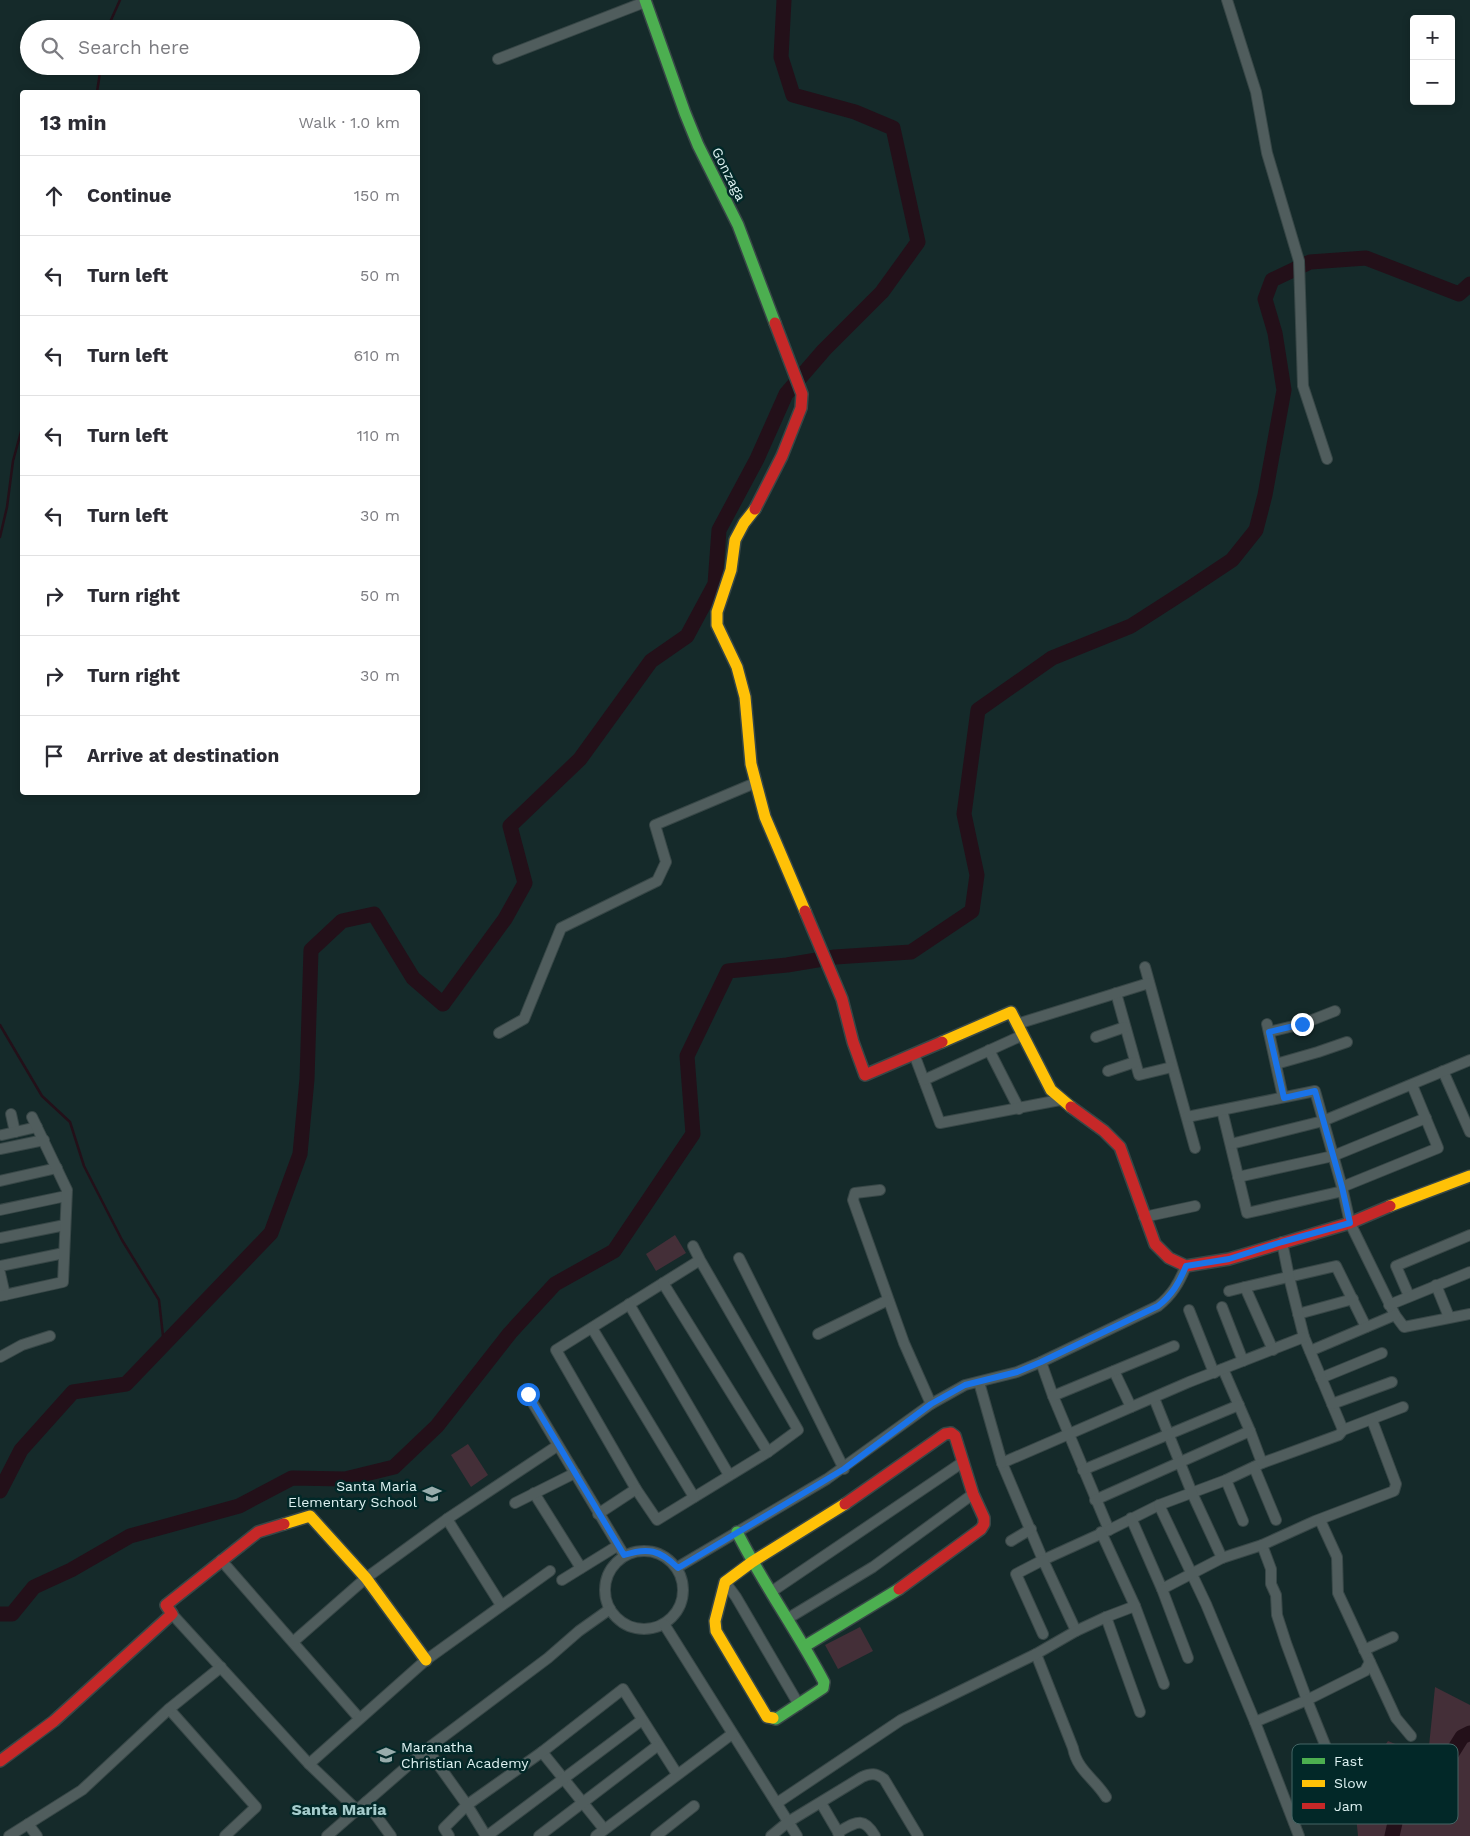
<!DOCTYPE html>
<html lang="en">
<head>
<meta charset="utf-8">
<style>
  body { margin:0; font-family:"Work Sans",sans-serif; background:#f2f2f3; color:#2b2b33 }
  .controls { position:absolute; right:15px; top:15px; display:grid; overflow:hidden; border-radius:5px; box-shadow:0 2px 8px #0003 }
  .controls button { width:45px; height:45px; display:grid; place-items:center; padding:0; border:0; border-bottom:1px solid #e1e1e2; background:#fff; color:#2b2b33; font:25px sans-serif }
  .stop { position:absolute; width:15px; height:15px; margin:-11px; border:4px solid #1a73e8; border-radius:50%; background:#fff }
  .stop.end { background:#1a73e8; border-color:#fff; box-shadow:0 1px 5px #0008 }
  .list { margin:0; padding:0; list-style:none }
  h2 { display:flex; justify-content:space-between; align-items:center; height:65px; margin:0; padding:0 20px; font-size:21px }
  h2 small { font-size:16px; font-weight:400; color:#7c7c81 }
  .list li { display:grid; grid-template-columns:32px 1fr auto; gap:15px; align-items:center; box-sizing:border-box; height:80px; padding:0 20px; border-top:1px solid #e1e1e2 }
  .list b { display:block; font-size:19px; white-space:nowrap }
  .list em { font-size:16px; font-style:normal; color:#7c7c81 }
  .icon { flex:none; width:28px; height:28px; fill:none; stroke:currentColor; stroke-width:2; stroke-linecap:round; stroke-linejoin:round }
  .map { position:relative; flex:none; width:1470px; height:1836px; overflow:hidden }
  .search { position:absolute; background:#fff; box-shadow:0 2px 8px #0003; left:20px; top:20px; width:400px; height:55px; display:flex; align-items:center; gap:12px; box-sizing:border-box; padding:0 18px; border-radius:28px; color:#7c7c81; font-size:19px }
  .panel { position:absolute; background:#fff; box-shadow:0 2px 8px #0003; left:20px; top:90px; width:400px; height:705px; border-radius:5px }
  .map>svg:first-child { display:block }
  .green { fill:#442f38 }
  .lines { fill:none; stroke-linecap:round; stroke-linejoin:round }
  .stream { stroke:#231019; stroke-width:2.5 }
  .river { stroke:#231019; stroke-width:15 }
  .street-casing { stroke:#384747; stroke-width:12 }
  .fast-casing { stroke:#384747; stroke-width:14 }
  .slow-casing { stroke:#384747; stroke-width:14 }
  .jam-casing { stroke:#384747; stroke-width:14 }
  .street { stroke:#505d5d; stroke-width:10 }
  .fast { stroke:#4caf50; stroke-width:11 }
  .slow { stroke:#ffc107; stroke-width:11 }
  .jam { stroke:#c62828; stroke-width:11 }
  .route { stroke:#1a73e8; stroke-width:6 }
  .labels { text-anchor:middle; stroke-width:5; stroke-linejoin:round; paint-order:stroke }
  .street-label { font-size:14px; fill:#def2f2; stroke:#022828 }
  .poi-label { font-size:14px; fill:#def2f2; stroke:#022828; text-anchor:end }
  .quarter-label { font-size:16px; font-weight:bold; fill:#a4cbcb; stroke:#022828 }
  .key { fill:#022828; stroke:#446565; stroke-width:1 }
  .key-label { font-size:14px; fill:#def2f2 }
</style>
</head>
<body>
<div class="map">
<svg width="1470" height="1836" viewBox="0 0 1470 1836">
  <rect width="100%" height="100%" fill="#152a2a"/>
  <!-- green -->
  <g class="green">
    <path d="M675,1235L686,1253L656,1271L646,1254Z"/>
    <path d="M468,1444L488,1475L471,1487L451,1455Z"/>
    <path d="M860,1627L873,1651L838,1669L825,1645Z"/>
    <path d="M1435,1687L1470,1705V1836H1358L1355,1806L1362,1778L1388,1741L1410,1750L1429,1746Z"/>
  </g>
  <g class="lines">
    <!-- stream -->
    <g class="stream">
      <path d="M107,29L120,0"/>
      <path d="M97,92L101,66"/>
      <path d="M0,537L7,507L13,461L22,428"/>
      <path d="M0,1025L42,1096L70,1122L84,1166L122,1240L159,1300L164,1345"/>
    </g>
    <!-- river -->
    <g class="river">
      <path d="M0,1491L21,1450L73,1392L126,1384L271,1233L300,1154L307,1079L311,950L342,921L374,914L413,978L443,1004L505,919L525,883L510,826L580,759L651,661L687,636L715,584L719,530L757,459L786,394L824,350L882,292L918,242L893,128L855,112L793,95L781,57L784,0"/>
      <path d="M0,1614H12L34,1587L71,1570L130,1536L239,1506L292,1478L345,1479L394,1467L437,1426L510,1333L555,1284L614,1251L693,1134L687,1056L728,971L787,965L835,957L911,952L972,911L977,875L964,814L978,710L1052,658L1131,626L1187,590L1232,560L1256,530L1265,495L1284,390L1275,333L1265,299L1272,280L1310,262L1366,258L1459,294L1470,284"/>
      <path d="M1392,1836L1397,1814L1405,1791L1442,1769L1462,1737L1470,1733"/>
    </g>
    <!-- street casing -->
    <g class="street-casing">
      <g id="street">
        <path d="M1227,0L1256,92L1267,153L1299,261L1303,386L1327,459"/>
        <path d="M498,59L645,2"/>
        <path d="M1145,967L1195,1148"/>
        <path d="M1116,993L1139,1075L1172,1067"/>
        <path d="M1017,1024L1149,983"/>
        <path d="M1267,1024L1283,1097"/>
        <path d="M1269,1032L1302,1024L1335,1011"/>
        <path d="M499,1033L524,1019L561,928L657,881L666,862L655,825L755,783"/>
        <path d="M1096,1037L1125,1027"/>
        <path d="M989,1050L1019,1109"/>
        <path d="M914,1054L940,1123L1060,1100"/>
        <path d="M1276,1064L1318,1052L1347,1042"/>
        <path d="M1108,1071L1135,1062"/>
        <path d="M1443,1071L1470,1132"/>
        <path d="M924,1080L1023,1035"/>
        <path d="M1222,1110L1247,1213L1343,1191"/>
        <path d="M11,1114L15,1132"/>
        <path d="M1187,1117L1315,1091L1342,1187L1350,1223L1395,1315L1404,1327L1470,1314"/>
        <path d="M2,1135L37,1127"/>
        <path d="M1231,1144L1323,1121L1470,1060"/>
        <path d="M0,1149L44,1140"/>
        <path d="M1238,1177L1333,1156L1426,1118"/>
        <path d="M0,1181L57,1168"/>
        <path d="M1342,1187L1438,1148L1412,1085"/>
        <path d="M880,1190L855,1193L853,1200L904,1343L931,1404"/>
        <path d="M0,1210L66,1196"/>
        <path d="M1144,1217L1195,1206"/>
        <path d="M0,1238L65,1225"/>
        <path d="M693,1246L700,1260L798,1430L768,1452L657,1520L636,1489L556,1350L700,1260"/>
        <path d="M739,1258L844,1469"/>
        <path d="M0,1266L64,1253"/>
        <path d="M0,1273L5,1295"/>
        <path d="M663,1283L768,1452"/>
        <path d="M1436,1285L1449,1317"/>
        <path d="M1229,1291L1245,1287"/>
        <path d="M0,1296L63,1282L67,1190L32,1117"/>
        <path d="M1409,1296L1396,1266L1470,1235"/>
        <path d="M629,1304L729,1475"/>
        <path d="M1389,1305L1470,1272"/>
        <path d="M1222,1307L1243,1361"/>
        <path d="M1189,1310L1214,1373"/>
        <path d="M1298,1314L1353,1299"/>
        <path d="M592,1328L694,1497"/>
        <path d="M818,1334L888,1300"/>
        <path d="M1273,1350L1245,1287L1336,1266L1366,1327"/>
        <path d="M1310,1351L1395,1315"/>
        <path d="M0,1357L22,1345L50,1336"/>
        <path d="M1041,1362L1053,1396L1109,1530"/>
        <path d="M1223,1369L1250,1431L1262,1463"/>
        <path d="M1114,1371L1131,1407"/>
        <path d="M1321,1378L1382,1353"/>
        <path d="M979,1382L1002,1463L1043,1560L1109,1530L1159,1505L1226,1480L1262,1463L1339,1435L1343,1430L1304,1337L1289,1277L1282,1242"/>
        <path d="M528,1395L624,1555"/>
        <path d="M1053,1396L1174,1346"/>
        <path d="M1154,1398L1192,1493L1222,1558"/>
        <path d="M1332,1404L1392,1382"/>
        <path d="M1343,1430L1403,1407"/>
        <path d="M1002,1463L1189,1382L1304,1337"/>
        <path d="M1254,1467L1276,1520"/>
        <path d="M1083,1470L1239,1405"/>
        <path d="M1226,1480L1243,1521"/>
        <path d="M534,1493L581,1568"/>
        <path d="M1095,1500L1250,1431"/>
        <path d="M515,1503L575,1473"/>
        <path d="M1159,1505L1206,1604L1255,1722L1307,1700L1286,1643L1277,1615L1276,1595L1271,1584V1569L1262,1545"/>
        <path d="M598,1514L636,1489"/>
        <path d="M1131,1518L1162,1589L1222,1558L1262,1545L1315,1521L1394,1491L1396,1484L1372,1420"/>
        <path d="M447,1519L501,1605"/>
        <path d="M1320,1520L1337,1557L1338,1593L1396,1718L1411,1736"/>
        <path d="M1011,1541L1031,1529"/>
        <circle cx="644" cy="1590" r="39"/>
        <path d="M221,1560L359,1718"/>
        <path d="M678,1567L827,1479L931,1404L965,1385L1017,1372L1041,1362L1158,1306C1172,1295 1179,1283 1186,1266"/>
        <path d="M562,1580L617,1546"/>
        <path d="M725,1582L736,1597L799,1705"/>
        <path d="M1162,1589L1188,1658"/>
        <path d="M771,1592L963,1462"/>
        <path d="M1135,1606L1164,1684"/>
        <path d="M172,1614L309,1764L357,1810"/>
        <path d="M1106,1617L1140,1712"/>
        <path d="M787,1619L873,1567L973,1494"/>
        <path d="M664,1624L797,1836"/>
        <path d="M1043,1634L1016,1574L1043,1560L1076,1631"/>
        <path d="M293,1642L366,1578L447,1519L557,1446"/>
        <path d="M1364,1650L1393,1637"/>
        <path d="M1036,1654L1073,1748C1077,1770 1095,1779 1106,1797"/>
        <path d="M169,1709L256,1807L225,1836"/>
        <path d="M1255,1722L1299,1836"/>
        <path d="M427,1749L467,1805L486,1836"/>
        <path d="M542,1752L604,1829"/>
        <path d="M309,1764L426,1660L550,1571"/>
        <path d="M1336,1772L1307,1700L1365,1671L1370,1662"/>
        <path d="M366,1802L391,1836"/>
        <path d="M777,1803L901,1720L1036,1654L1076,1631L1106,1617L1135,1606L1101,1532"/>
        <path d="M821,1803L838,1832"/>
        <path d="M28,1824L37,1836"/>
        <path d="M9,1836L82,1790L169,1709L221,1667"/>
        <path d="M327,1836L427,1749L548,1658L579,1631L610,1609"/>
        <path d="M449,1836L444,1828L467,1805L542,1752L623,1689L677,1774"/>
        <path d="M487,1836L642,1720"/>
        <path d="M539,1836L657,1746"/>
        <path d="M596,1836L732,1734"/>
        <path d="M656,1836L694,1806"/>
        <path d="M771,1836L788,1822L862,1777C871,1773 876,1773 884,1779L918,1836"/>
        <path d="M839,1836L838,1832C855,1823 863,1815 875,1836"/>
      </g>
    </g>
    <!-- fast casing -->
    <g class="fast-casing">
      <g id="fast">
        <path d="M645,0L685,113L698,145L738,225L775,323"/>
        <path d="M737,1532C763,1584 797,1631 824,1682L823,1688L776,1719L773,1718"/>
        <path d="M805,1646L899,1589"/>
      </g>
    </g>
    <!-- slow casing -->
    <g class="slow-casing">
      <g id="slow">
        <path d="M755,509L744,523L735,540L731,570L717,612V625L737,667L745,697L751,764L765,817L805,911"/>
        <path d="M942,1042L1011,1012L1051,1090L1071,1107"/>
        <path d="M1390,1206L1470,1176"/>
        <path d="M284,1524L310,1516L366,1578L426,1660"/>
        <path d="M773,1718L767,1717L716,1631L715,1621L725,1582L752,1562L845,1504"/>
      </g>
    </g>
    <!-- jam casing -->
    <g class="jam-casing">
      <g id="jam">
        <path d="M755,509L782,456L801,408L802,394L775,323"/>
        <path d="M805,911L842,999L853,1042L865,1075L942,1042"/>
        <path d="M1071,1107L1104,1131L1120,1147L1155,1244L1169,1258L1186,1266L1229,1259L1350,1223L1390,1206"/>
        <path d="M845,1504L945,1434L951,1433L955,1436L973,1494L984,1518V1524L981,1529L899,1589"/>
        <path d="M0,1761L54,1721L172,1614L166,1605L258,1532L284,1524"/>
      </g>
    </g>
    <!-- street -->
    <use href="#street" class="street"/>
    <!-- fast -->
    <use href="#fast" class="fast"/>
    <!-- slow -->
    <use href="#slow" class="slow"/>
    <!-- jam -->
    <use href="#jam" class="jam"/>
  </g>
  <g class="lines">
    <!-- route -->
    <path class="route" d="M528,1394L624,1555C648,1547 660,1550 678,1568L844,1469L931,1404L965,1385L1017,1372L1041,1362L1158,1306C1172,1295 1179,1283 1186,1266L1229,1259L1282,1242L1350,1223L1342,1187L1315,1091L1284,1098L1269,1032L1302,1024"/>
  </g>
  <!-- icons -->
  <defs>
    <g id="school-bare" transform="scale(1.5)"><path d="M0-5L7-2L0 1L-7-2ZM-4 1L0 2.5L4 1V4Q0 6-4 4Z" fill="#98acac" stroke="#022828" stroke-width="2.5" paint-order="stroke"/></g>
  </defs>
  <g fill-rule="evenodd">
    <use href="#school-bare" x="432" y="1494"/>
    <use href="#school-bare" x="386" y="1755"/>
  </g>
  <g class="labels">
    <!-- street labels -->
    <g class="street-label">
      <text transform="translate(729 174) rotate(63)" y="5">Gonzaga</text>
    </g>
    <!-- poi labels -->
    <g class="poi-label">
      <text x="417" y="1491">Santa Maria<tspan x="417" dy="16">Elementary School</tspan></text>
      <text x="401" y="1752" text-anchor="start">Maranatha<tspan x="401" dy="16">Christian Academy</tspan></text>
    </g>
    <!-- quarter labels -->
    <g class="quarter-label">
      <text x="339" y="1815">Santa Maria</text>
    </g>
  </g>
  <!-- legend -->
  <rect x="1292" y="1744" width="166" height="80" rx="8" class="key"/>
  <rect x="1302" y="1758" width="23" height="6" fill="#4caf50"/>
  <rect x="1302" y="1780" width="23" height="7" fill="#ffc107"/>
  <rect x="1302" y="1803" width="23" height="6" fill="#c62828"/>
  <g class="key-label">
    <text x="1334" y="1766">Fast</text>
    <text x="1334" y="1788">Slow</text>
    <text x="1334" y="1811">Jam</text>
  </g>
</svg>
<div class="controls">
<button>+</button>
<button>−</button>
</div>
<div class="stop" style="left:528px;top:1394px"></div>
<div class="stop end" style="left:1302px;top:1024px"></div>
<div class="search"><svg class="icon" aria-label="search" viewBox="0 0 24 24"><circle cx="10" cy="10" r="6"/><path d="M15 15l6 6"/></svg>Search here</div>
<section class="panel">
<h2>13 min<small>Walk · 1.0 km</small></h2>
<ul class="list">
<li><svg class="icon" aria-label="ahead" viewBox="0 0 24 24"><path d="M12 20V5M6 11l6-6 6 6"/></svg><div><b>Continue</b></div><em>150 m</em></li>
<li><svg class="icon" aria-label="left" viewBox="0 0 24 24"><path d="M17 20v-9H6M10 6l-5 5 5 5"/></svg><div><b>Turn left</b></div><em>50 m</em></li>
<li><svg class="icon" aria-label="left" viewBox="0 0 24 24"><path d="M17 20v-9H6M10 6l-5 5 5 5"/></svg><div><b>Turn left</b></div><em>610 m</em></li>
<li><svg class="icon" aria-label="left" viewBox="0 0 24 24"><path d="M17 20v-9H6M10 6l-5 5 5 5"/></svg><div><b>Turn left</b></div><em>110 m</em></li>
<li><svg class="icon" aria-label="left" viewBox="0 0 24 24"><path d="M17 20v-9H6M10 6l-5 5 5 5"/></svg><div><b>Turn left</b></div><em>30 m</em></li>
<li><svg class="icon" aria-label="right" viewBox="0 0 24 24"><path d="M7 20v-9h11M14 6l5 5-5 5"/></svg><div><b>Turn right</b></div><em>50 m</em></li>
<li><svg class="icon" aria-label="right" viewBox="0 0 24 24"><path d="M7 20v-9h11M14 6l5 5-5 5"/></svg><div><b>Turn right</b></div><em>30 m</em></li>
<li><svg class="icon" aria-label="arrive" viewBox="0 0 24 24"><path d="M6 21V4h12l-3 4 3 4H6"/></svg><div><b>Arrive at destination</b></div></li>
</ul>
</section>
</div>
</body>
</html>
